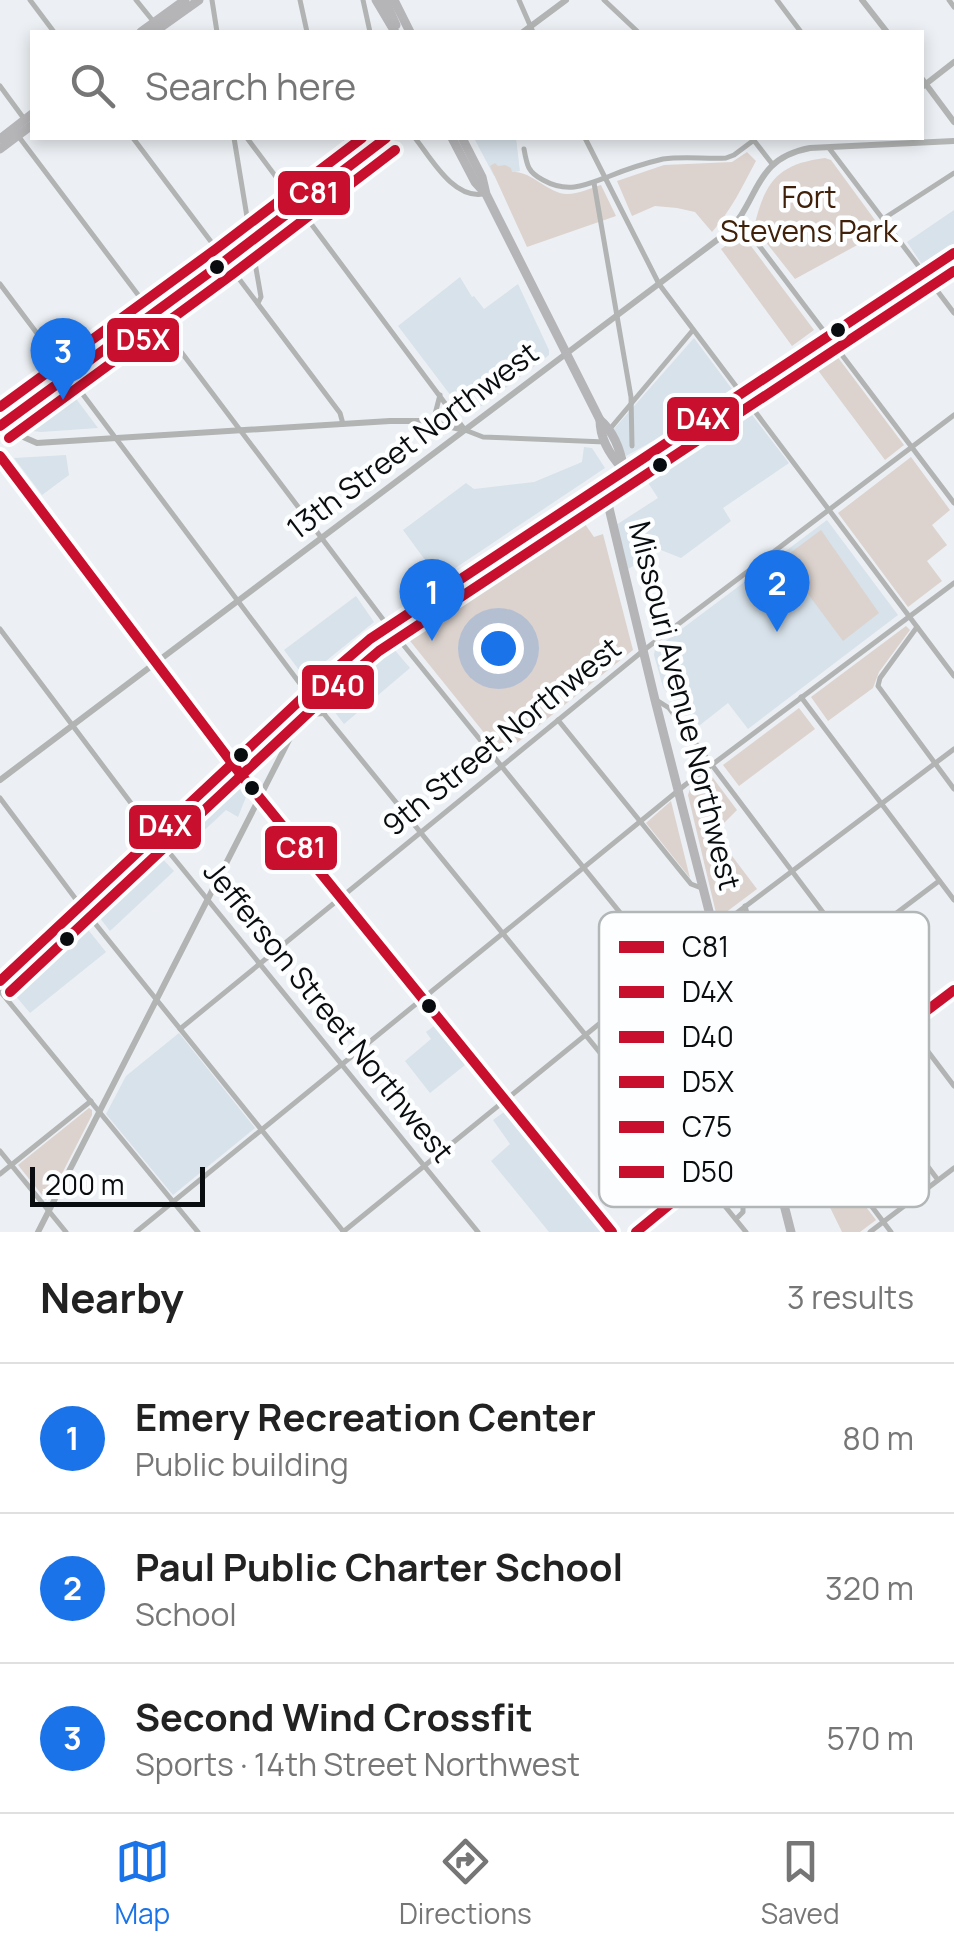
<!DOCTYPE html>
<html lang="en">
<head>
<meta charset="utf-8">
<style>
  body { margin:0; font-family:Manrope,sans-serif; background:#f6f6f6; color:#222 }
  .scale { position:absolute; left:30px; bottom:25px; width:175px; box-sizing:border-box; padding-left:10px; border:5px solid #0a0d0f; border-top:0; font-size:28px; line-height:35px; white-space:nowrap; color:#0a0d0f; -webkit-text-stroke:8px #fcfeff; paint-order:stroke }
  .you { position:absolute; left:498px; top:648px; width:35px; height:35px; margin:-25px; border:8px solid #fff; border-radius:50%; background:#1a73e8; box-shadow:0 0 0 15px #1a73e833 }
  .badge { display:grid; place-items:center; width:65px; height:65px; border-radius:50%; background:#1a73e8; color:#fff; font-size:32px; font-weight:700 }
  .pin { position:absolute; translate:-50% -82px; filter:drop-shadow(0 2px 5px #0008) }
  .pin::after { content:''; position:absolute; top:52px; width:35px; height:30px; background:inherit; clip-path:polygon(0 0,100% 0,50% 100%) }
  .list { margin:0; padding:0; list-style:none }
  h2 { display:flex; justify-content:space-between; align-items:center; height:130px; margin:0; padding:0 40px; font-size:42px }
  h2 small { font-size:32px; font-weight:400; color:#767676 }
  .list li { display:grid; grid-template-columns:65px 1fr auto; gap:30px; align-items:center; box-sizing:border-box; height:150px; padding:0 40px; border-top:2px solid #e0e0e0 }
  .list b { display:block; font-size:38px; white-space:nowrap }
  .list p { margin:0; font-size:32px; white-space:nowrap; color:#767676 }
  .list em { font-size:32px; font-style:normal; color:#767676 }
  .icon { flex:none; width:55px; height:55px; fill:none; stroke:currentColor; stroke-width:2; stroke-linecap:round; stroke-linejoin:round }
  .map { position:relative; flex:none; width:954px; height:1232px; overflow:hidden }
  .search { position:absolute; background:#fff; box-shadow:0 5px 15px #0003; left:30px; right:30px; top:30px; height:110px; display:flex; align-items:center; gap:25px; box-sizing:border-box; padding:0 35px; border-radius:0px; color:#767676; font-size:38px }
  .sheet { height:580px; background:#fff }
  nav { display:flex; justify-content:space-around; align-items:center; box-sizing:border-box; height:140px; border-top:2px solid #e0e0e0; background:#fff; font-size:28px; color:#767676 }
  nav a { display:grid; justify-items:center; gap:5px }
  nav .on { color:#1a73e8 }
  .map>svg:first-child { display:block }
  .built { fill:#d8e2ea }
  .green { fill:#dcd3ce }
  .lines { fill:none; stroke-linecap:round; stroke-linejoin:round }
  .minor { stroke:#b2b3b3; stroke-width:5 }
  .tertiary { stroke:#b2b3b3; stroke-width:6 }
  .primary { stroke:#b5b5b8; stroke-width:9 }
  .trunk { stroke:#b2b2b5; stroke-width:9 }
  .bus-1-casing { stroke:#fcfeff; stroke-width:18 }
  .bus-2-casing { stroke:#fcfeff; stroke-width:18 }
  .bus-3-casing { stroke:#fcfeff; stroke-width:18 }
  .bus-4-casing { stroke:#fcfeff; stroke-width:18 }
  .bus-5-casing { stroke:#fcfeff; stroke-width:18 }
  .bus-6-casing { stroke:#fcfeff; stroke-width:18 }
  .bus-1 { stroke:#c8102e; stroke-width:10 }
  .bus-2 { stroke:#c8102e; stroke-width:10 }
  .bus-3 { stroke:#c8102e; stroke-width:10 }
  .bus-4 { stroke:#c8102e; stroke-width:10 }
  .bus-5 { stroke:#c8102e; stroke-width:10 }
  .bus-6 { stroke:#c8102e; stroke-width:10 }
  .bus-dot { fill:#0a0d0f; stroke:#fcfeff; stroke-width:4 }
  .labels { text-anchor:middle; stroke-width:9; stroke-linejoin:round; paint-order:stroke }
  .park-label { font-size:30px; fill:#402008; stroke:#fcfeff }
  .street-label { font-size:30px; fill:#0a0d0f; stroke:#fcfeff }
  .key { fill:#fcfeff; stroke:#b3b6b7; stroke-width:2.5 }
  .key-label { font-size:28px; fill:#0a0d0f }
  .line-badge { stroke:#fcfeff; stroke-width:4 }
  .badge-label { font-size:28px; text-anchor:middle; font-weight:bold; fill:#fff }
</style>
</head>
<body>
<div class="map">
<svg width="954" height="1232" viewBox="0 0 954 1232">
  <rect width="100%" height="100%" fill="#ecf0f4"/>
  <!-- built -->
  <g class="built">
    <path d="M474,138H516L520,171L494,176Z"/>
    <path d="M954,210V244L923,266L907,242Z"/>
    <path d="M460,277L472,297L474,296L484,309L518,284L549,350V355L467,417L398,326Z"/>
    <path d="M694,338L732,389L655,440L626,456L613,430Z"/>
    <path d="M68,388L98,428L41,432L32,431L22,423Z"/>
    <path d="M742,402L789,463L723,508L731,521L681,558L661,550L628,569L616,525L658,498L639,469Z"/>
    <path d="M584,447L592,448L605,468L439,579L403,530L466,483L474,489L534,482L582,462Z"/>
    <path d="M66,455L69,475L42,495L14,458Z"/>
    <path d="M827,520L898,615L748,729L728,703L695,729L663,687L654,655L655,649Z"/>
    <path d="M356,596L374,622L305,678L284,650Z"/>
    <path d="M387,641L410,668L344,724L323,697L354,666Z"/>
    <path d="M231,779L246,797L238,817L226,810L180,853L168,839Z"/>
    <path d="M155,851L174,871L110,931L93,909Z"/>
    <path d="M81,921L106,952L30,1013L9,988Z"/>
    <path d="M434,1026L465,1065L430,1093L405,1061L431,1039L426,1032Z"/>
    <path d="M179,1033L255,1128L173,1195L106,1114L126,1076Z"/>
    <path d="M504,1112L523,1135L602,1232H549L491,1161L510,1144L493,1120Z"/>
  </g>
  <!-- green -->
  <g class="green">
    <path d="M747,152L756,161C742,187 732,209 712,232L695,212L677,208L655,206L632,216L617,181L664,165L732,162Z"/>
    <path d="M825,158L831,160L883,231L795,279L754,227C765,181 778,164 825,158Z"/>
    <path d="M495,163L498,166L505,165L511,168L512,172C531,170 547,193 567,194C579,194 590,188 601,185L616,216L527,247L490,166Z"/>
    <path d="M742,234L814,330L792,346L721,249Z"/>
    <path d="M830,347L904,445L885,460L811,361Z"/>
    <path d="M911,457L950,510L932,525L947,545L927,561L942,581L908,607L838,513Z"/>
    <path d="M578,514L594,537L603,534L633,650L502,755L402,631Z"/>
    <path d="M821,530L879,613L843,641L782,559Z"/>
    <path d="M906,626L910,630L879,672L873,688L828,721L811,697Z"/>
    <path d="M799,708L815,729L739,786L723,765Z"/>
    <path d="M710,774L737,810L722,825L726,848L757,889L721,916L716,913L688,795L690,789Z"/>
    <path d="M671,801L690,878L646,823Z"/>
    <path d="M89,1108L92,1110V1115L49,1199L46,1200L18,1165Z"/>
    <path d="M798,1118L876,1220L860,1232H842L820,1187L792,1196L776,1134Z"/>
  </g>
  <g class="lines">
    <!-- minor -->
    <g class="minor">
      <path d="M30,0L54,32"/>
      <path d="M136,0L153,21"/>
      <path d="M212,0L217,32"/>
      <path d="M300,0L307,32"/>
      <path d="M363,0L370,32"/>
      <path d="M519,0L533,32"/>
      <path d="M604,0L638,32"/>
      <path d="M777,0L801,32"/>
      <path d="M949,0L954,7"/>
      <path d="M0,86L25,120"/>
      <path d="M19,137L388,626L737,1057L785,1091"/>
      <path d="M133,138L340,413L343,424"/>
      <path d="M234,138L250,235"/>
      <path d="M247,138L465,430L483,437L605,442"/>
      <path d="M345,138L357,155"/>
      <path d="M415,138C431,158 453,199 483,194"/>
      <path d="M585,138L659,284L954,676"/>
      <path d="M752,138L773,165"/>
      <path d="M829,148L954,313"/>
      <path d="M524,149C527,166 528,172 543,180C568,194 586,185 610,176C627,169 646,163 663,159C683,156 705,159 726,158L734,155L754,140"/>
      <path d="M594,183L631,397L632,446"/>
      <path d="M739,219L954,503"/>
      <path d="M883,219L954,173"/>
      <path d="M251,240L261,297L258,303"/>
      <path d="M0,284L307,693L746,1232"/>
      <path d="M433,422L440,395"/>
      <path d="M609,430L693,330"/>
      <path d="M917,627L880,678L878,686L954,789"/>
      <path d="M0,629L155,835L478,1232"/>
      <path d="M801,697L954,900"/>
      <path d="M658,701L669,708L954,1086"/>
      <path d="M558,720L691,884L704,889"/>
      <path d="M0,798L81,906L343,1231"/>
      <path d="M745,906L772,1007"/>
      <path d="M628,923L624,933V944L640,999L743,1205V1212L736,1219"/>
      <path d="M0,991L198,1232"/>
      <path d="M180,1029L644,650L954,415"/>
      <path d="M718,1030L750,1045L891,1232"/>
      <path d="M740,1031L939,881"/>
      <path d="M853,1067L938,1180"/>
      <path d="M0,1151L66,1232"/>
      <path d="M0,1174L91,1101"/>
      <path d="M136,1232L685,785L954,583"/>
      <path d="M343,1232L722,924L954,749"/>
      <path d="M870,1232L954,1168"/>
    </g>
    <!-- tertiary -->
    <g class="tertiary">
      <path d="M862,0L887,32"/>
      <path d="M523,32L566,0"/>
      <path d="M922,79L954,122"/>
      <path d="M922,87L954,62"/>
      <path d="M69,373L73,368L378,138"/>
      <path d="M8,420L21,436L37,443L390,421H425L465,430"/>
      <path d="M0,426L225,261L386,138"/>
      <path d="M0,456L238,771L612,1232"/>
      <path d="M297,728L310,714L324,713"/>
      <path d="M0,780L725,234C761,202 751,159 810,148L954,141"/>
      <path d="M38,1232L293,732L295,725L294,707"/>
      <path d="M636,1232L764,1127L798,1108L954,990"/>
    </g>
    <!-- primary -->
    <g class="primary">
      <path d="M376,0L395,32"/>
      <path d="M385,0L396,25"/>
      <path d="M394,0L410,32"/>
      <path d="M141,32L185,0"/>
      <path d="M154,32L199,0"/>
      <path d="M452,138L475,182L484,192"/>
      <path d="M462,138L482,177L486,194L498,218L600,420C614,432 621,452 624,470"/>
      <path d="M0,139L32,114"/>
      <path d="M0,149L32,125"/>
      <path d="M600,420C600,438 610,455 622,468"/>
      <path d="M603,483L655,700L791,1232"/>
    </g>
    <!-- trunk -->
    <path class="trunk" d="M0,981L313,688L370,639L954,253"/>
    <!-- bus-1 casing -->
    <g class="bus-1-casing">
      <g id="bus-1">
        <path d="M0,426L225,261L386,138"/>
        <path d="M0,456L238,771L612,1232"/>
      </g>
    </g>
    <!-- bus-2 casing -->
    <g class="bus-2-casing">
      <path id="bus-2" d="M0,981L313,688L370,639L954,253"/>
    </g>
    <!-- bus-3 casing -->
    <g class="bus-3-casing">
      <path id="bus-3" d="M10,992L323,699L379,651L954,271"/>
    </g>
    <!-- bus-4 casing -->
    <g class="bus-4-casing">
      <path id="bus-4" d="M9,438L234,273L395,150"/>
    </g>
    <!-- bus-5 casing -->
    <g class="bus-5-casing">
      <path id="bus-5" d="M636,1232L764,1127L798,1108L954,990"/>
    </g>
    <!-- bus-6 casing -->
    <g class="bus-6-casing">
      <path id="bus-6" d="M0,407L216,249L362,138"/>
    </g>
    <!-- bus-1 -->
    <use href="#bus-1" class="bus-1"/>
    <!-- bus-2 -->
    <use href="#bus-2" class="bus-2"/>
    <!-- bus-3 -->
    <use href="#bus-3" class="bus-3"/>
    <!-- bus-4 -->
    <use href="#bus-4" class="bus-4"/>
    <!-- bus-5 -->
    <use href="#bus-5" class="bus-5"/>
    <!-- bus-6 -->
    <use href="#bus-6" class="bus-6"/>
  </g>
  <!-- markers -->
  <g class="bus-dot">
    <circle cx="217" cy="267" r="9"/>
    <circle cx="838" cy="330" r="9"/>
    <circle cx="660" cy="465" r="9"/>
    <circle cx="241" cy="755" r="9"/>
    <circle cx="252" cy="788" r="9"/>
    <circle cx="67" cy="939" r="9"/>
    <circle cx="429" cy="1006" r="9"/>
  </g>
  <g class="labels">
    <!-- park labels -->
    <g class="park-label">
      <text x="809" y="208">Fort<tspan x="809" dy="34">Stevens Park</tspan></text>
    </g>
    <!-- street labels -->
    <g class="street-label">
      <text transform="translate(413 441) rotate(-37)" y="10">13th Street Northwest</text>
      <text transform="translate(684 706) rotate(76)" y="10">Missouri Avenue Northwest</text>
      <text transform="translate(502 737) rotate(-39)" y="10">9th Street Northwest</text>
      <text transform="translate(328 1012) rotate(51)" y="10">Jefferson Street Northwest</text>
    </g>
  </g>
  <!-- legend -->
  <rect x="599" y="912" width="330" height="295" rx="15" class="key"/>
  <rect x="619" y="941" width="45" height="12" fill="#c8102e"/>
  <rect x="619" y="986" width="45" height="12" fill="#c8102e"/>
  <rect x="619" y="1031" width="45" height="12" fill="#c8102e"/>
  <rect x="619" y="1076" width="45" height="12" fill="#c8102e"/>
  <rect x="619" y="1121" width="45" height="12" fill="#c8102e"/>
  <rect x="619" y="1166" width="45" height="12" fill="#c8102e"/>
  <g class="key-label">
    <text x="682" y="957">C81</text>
    <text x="682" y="1002">D4X</text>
    <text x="682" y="1047">D40</text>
    <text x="682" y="1092">D5X</text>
    <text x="682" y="1137">C75</text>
    <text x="682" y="1182">D50</text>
  </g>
  <g class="line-badge">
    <rect x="276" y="169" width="76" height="48" rx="10" fill="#c8102e"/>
    <rect x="105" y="316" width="76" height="48" rx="10" fill="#c8102e"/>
    <rect x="665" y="395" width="76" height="48" rx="10" fill="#c8102e"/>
    <rect x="300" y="663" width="76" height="48" rx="10" fill="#c8102e"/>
    <rect x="127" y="803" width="76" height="48" rx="10" fill="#c8102e"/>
    <rect x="263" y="824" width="76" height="48" rx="10" fill="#c8102e"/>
  </g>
  <g class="badge-label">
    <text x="314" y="203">C81</text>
    <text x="143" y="350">D5X</text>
    <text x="703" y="429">D4X</text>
    <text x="338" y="696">D40</text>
    <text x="165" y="836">D4X</text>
    <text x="301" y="858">C81</text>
  </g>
</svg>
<div class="scale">200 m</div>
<div class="you"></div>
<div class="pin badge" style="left:432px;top:641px">1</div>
<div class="pin badge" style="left:777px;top:632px">2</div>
<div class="pin badge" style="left:63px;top:400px">3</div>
<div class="search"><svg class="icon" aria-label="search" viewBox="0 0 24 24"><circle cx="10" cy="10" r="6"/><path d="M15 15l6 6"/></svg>Search here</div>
</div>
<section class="sheet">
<h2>Nearby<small>3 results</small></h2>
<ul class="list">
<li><span class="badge">1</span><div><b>Emery Recreation Center</b><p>Public building</p></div><em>80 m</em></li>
<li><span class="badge">2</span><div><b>Paul Public Charter School</b><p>School</p></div><em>320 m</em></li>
<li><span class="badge">3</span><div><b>Second Wind Crossfit</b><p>Sports · 14th Street Northwest</p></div><em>570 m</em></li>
</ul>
</section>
<nav>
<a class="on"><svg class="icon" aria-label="map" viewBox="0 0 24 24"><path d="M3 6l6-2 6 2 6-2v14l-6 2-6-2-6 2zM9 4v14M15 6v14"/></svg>Map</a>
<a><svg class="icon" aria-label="directions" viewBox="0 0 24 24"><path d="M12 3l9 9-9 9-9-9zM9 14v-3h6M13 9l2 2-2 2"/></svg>Directions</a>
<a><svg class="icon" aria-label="saved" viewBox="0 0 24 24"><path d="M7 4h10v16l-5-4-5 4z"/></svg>Saved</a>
</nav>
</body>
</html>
